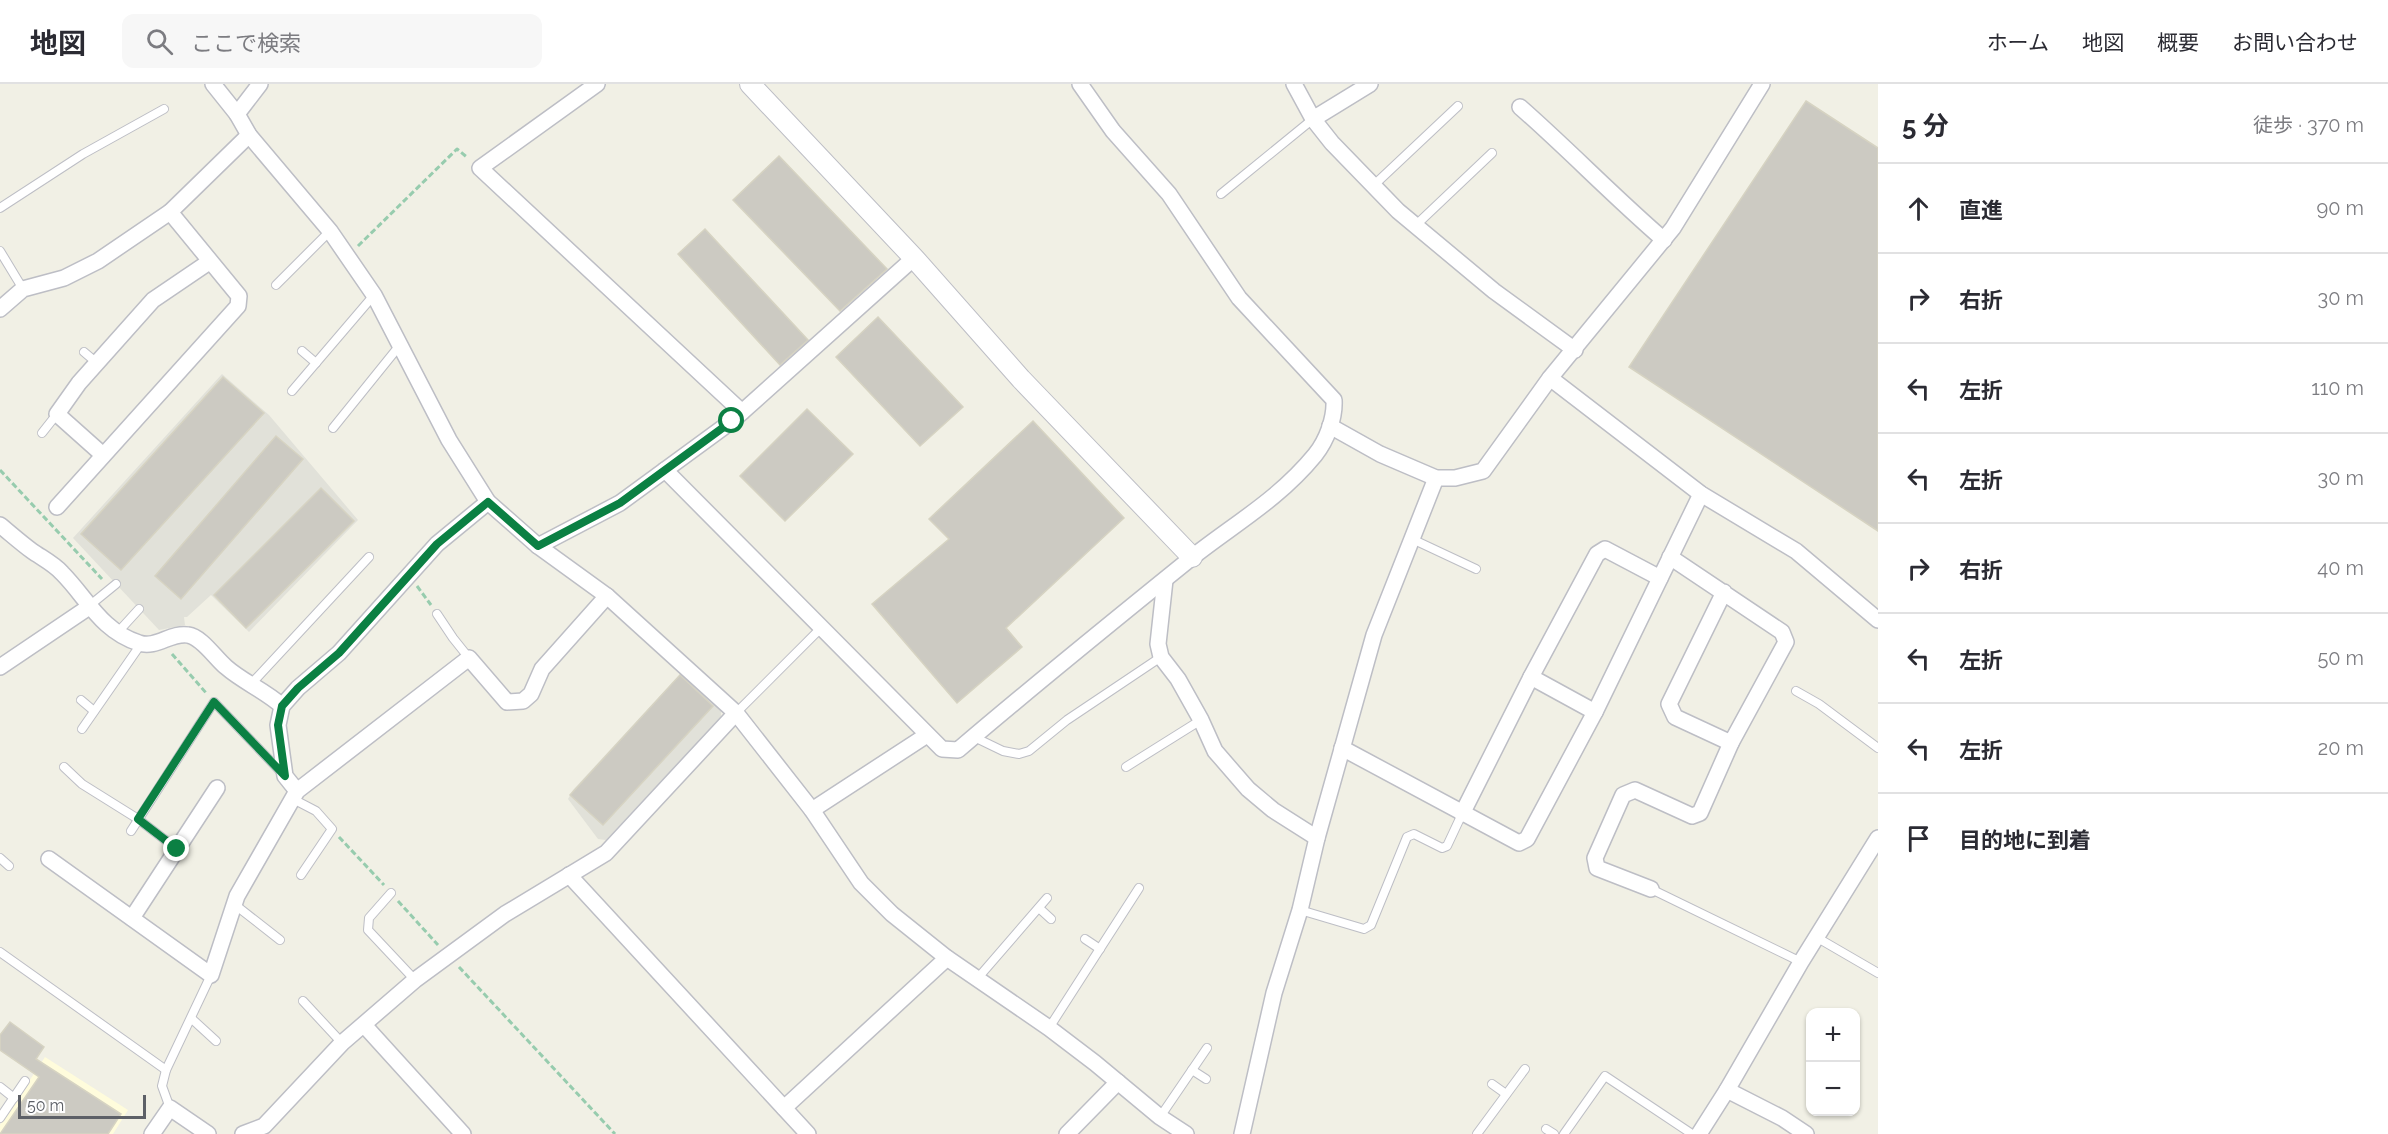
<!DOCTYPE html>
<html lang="ja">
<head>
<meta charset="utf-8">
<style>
  body { margin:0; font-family:Raleway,"Noto Sans JP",sans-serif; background:#f7f7f7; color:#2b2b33 }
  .controls { position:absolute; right:18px; bottom:18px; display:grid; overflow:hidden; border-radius:12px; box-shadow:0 2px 4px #0004 }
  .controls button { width:54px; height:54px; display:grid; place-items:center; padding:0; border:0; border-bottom:2px solid #e1e1e2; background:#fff; color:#2b2b33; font:30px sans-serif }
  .scale { position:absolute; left:18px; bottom:15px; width:128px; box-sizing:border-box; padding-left:6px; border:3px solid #5d6067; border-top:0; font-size:16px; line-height:21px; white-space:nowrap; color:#5d6067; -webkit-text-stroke:4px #fff; paint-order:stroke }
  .stop { position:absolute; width:18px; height:18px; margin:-14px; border:4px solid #0b8043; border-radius:50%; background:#fff }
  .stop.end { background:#0b8043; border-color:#fff; box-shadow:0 2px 6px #0008 }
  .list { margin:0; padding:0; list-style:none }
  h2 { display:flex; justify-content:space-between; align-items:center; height:78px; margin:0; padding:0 24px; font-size:26px }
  h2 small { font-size:20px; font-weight:400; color:#7c7c81 }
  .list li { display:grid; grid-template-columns:39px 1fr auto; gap:18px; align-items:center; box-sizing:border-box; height:90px; padding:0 24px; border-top:2px solid #e1e1e2 }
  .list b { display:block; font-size:22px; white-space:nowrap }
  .list em { font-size:20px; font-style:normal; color:#7c7c81 }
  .icon { flex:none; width:33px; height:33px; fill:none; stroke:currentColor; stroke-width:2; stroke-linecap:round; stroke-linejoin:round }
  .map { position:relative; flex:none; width:1878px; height:1050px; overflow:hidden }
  header { display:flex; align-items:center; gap:36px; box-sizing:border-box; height:84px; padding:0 30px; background:#fff; border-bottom:2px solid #e1e1e2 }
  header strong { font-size:28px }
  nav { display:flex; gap:33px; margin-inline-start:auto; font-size:21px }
  .search { width:420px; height:54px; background:#f7f7f7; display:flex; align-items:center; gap:15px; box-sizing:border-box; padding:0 21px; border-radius:12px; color:#7c7c81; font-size:22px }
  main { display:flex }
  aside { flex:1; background:#fff }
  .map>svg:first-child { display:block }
  .commercial { fill:#fffcdc }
  .industrial { fill:#e1e1d9 }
  .building { fill:#cccac2; stroke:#d6d3c2; stroke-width:1.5 }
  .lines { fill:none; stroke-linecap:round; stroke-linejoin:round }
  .service-casing { stroke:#bdbec5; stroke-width:10 }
  .minor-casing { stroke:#bdbec5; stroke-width:18 }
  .tertiary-casing { stroke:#bdbec5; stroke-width:22 }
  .path { stroke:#97ccae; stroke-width:3; stroke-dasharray:6 3; stroke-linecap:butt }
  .service { stroke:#fff; stroke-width:8 }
  .minor { stroke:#fff; stroke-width:15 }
  .tertiary { stroke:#fff; stroke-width:20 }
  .route { stroke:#0b8043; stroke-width:8 }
</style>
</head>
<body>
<header>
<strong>地図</strong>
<div class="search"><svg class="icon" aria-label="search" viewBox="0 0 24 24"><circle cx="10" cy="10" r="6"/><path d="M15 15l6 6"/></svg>ここで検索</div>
<nav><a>ホーム</a><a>地図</a><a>概要</a><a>お問い合わせ</a></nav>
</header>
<main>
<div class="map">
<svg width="1878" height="1050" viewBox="0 0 1878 1050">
  <rect width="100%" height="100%" fill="#f1f0e5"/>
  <!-- commercial -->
  <path class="commercial" d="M45,973L128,1026L113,1050H0V1041Z"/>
  <!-- industrial -->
  <g class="industrial">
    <path d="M222,290L269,331L358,436L249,548L211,511L187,533H184L185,541L159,546L73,454Z"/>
    <path d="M682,588L721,624V633L606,756L598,755L568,715L573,706Z"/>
  </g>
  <!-- building -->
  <g class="building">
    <path d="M1806,17L1878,64V447L1629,283Z"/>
    <path d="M779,72L887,185L840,227L733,116Z"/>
    <path d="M705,145L808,256L780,281L678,170Z"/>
    <path d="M878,233L963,323L920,362L836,273Z"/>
    <path d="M223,293L264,329L121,486L81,450Z"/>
    <path d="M807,325L853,370L785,437L740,392Z"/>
    <path d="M1033,337L1124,434L1006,544L1022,563L957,619L872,520L949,455L929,435Z"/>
    <path d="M276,352L303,375L181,515L155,492Z"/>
    <path d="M321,404L354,437L246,544L214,511Z"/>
    <path d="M680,591L713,622L603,741L570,711Z"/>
    <path d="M10,938L44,963L36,975L121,1030L108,1050H0L39,993L0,966V951Z"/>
  </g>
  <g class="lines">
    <!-- service casing -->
    <g class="service-casing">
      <g id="service">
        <path d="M1373,102L1458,22"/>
        <path d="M1221,110L1313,35"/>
        <path d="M0,124L83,70L164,25"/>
        <path d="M1415,142L1492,69"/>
        <path d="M0,167L23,205"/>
        <path d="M276,201L330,147"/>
        <path d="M302,267L316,279"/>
        <path d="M84,268L97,279"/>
        <path d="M292,307L374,211"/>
        <path d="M333,344L400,261"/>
        <path d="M42,349L57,330"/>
        <path d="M1412,455L1476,485"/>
        <path d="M89,522L116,500"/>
        <path d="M437,530L453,554L469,574"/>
        <path d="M118,548L139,525"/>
        <path d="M252,599L369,473"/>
        <path d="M1796,607L1819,620L1878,664"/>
        <path d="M81,616L94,627"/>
        <path d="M736,629L822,543"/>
        <path d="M82,645L141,560"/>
        <path d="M974,653L1003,667L1019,670L1029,667L1067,636L1161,573"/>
        <path d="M64,683L82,700L138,735L177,765"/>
        <path d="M1126,683L1201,636"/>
        <path d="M293,715L316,727L332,745L301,791"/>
        <path d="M131,747L214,618L282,689"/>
        <path d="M0,774L9,782"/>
        <path d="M1651,805L1801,878"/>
        <path d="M391,809L369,834L368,846L415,896"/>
        <path d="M234,820L280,856"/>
        <path d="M1039,824L1051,835"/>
        <path d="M1300,826L1364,845L1371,841L1407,753L1414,750L1442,764L1447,762L1462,730"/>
        <path d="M1816,853L1878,889"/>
        <path d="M1085,855L1100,865"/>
        <path d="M0,868L166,986"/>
        <path d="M977,895L1047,814"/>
        <path d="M303,917L342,959"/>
        <path d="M192,935L216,957"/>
        <path d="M1049,944L1139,804"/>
        <path d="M1192,986L1206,995"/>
        <path d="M1492,1000L1506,1010"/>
        <path d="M0,1003L14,1014"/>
        <path d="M170,1024L162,1002L166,986L211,891"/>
        <path d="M1160,1033L1207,964"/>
        <path d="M0,1034L25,997"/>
        <path d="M1546,1045L1554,1050"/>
        <path d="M1477,1050L1525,985"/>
        <path d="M1564,1050L1605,992L1692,1050"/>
      </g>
    </g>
    <!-- minor casing -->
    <g class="minor-casing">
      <g id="minor">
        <path d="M213,0L237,30L249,51L330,147L374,211L449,356L488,418L538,462L607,512L736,629L812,726L861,799L892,830L947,874L1049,944L1095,979L1160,1033L1186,1050"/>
        <path d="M597,0L480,84L742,328"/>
        <path d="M1294,0L1313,35L1332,59L1398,127L1494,207L1575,266"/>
        <path d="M1520,23C1569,66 1614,113 1664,156"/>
        <path d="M237,30L260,0"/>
        <path d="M1313,35L1370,0"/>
        <path d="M0,225L23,205L64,194L98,177L170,128L249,51"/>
        <path d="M1550,294L1701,410L1796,467L1878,536"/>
        <path d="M1330,342L1380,370L1436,394H1455L1483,387L1550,294L1673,144L1762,0"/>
        <path d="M103,371L57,330L79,299L153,216L209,178"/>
        <path d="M665,386L942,665L958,666C1034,601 1112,538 1190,475C1234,440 1278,416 1315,371C1327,356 1335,334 1334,316L1239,214L1169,110L1113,47L1080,0"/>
        <path d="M57,423L238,222L239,212L170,128"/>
        <path d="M0,441C11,450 21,459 32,467C42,474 54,480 62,489C87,514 101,547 139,559C156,565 171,548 188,551C202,553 215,574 226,583C243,598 264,606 282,622"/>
        <path d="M538,462L620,419L732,337L914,174"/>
        <path d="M1670,473L1782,548L1786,558L1731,659L1675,633L1669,620L1724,508"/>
        <path d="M1165,496L1158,560L1161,573L1178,595L1201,636L1215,667L1248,705L1273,726L1317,754"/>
        <path d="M0,583L89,523"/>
        <path d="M1531,593L1595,628"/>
        <path d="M1342,664L1519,759L1527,755L1595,628L1701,410"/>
        <path d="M297,707L285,692L278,641L282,622L298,604L339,569L437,460L488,418"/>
        <path d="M812,726L927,651"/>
        <path d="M1462,730L1531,593L1597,470L1605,465L1660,494"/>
        <path d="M49,775L211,891L237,812L297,707L469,574L507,618L523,617L531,610L542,585L607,512"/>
        <path d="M569,791L808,1050"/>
        <path d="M1651,805L1597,784L1595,774L1623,711L1635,706L1692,732L1700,729L1731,659"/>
        <path d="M132,834L217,704"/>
        <path d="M364,941L463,1050"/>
        <path d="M1727,1006L1782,1034L1806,1050"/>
        <path d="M784,1024L947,874"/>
        <path d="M152,1050L170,1024L208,1050"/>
        <path d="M243,1050L264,1042L342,959L415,896L505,830L606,769L736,629"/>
        <path d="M1067,1050L1118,998"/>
        <path d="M1242,1050L1274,909L1300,826L1317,754L1374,551L1436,394"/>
        <path d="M1699,1050L1727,1006L1801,878L1878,754"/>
      </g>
    </g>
    <!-- tertiary casing -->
    <g class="tertiary-casing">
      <path id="tertiary" d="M750,0L914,174L1021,295L1192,473"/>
    </g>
    <!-- path -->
    <g class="path">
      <path d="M358,162L457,65L468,74"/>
      <path d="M0,386L102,495"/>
      <path d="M417,502L431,521"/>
      <path d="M172,570L207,610"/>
      <path d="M339,753L384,801"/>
      <path d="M398,817L438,861"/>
      <path d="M459,883L615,1050"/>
    </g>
    <!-- service -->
    <use href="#service" class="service"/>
    <!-- minor -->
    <use href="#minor" class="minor"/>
    <!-- tertiary -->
    <use href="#tertiary" class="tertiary"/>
  </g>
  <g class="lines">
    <!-- route -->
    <path class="route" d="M177,765L138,735L214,618L285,692L278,641L282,622L298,604L339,569L437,460L488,418L538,462L620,419L732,337"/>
  </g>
</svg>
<div class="controls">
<button>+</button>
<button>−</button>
</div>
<div class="scale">50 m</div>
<div class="stop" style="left:732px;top:337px"></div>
<div class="stop end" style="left:177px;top:765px"></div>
</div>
<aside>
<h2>5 分<small>徒歩 · 370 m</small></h2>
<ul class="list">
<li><svg class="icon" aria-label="ahead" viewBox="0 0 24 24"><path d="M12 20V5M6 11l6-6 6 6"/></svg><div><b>直進</b></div><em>90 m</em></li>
<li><svg class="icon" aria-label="right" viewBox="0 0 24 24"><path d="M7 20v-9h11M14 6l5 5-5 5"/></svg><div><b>右折</b></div><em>30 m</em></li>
<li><svg class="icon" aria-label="left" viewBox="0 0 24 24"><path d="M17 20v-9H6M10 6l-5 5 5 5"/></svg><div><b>左折</b></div><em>110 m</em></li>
<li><svg class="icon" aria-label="left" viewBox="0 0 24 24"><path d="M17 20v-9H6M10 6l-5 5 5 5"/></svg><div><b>左折</b></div><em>30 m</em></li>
<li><svg class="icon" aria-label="right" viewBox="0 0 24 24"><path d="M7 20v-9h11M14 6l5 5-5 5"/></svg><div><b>右折</b></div><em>40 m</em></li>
<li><svg class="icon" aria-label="left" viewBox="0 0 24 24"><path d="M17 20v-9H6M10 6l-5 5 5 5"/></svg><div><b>左折</b></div><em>50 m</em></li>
<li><svg class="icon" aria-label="left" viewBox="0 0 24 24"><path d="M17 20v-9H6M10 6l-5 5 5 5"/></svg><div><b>左折</b></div><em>20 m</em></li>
<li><svg class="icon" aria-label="arrive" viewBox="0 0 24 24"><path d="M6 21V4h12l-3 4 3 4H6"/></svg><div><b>目的地に到着</b></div></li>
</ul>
</aside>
</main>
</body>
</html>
